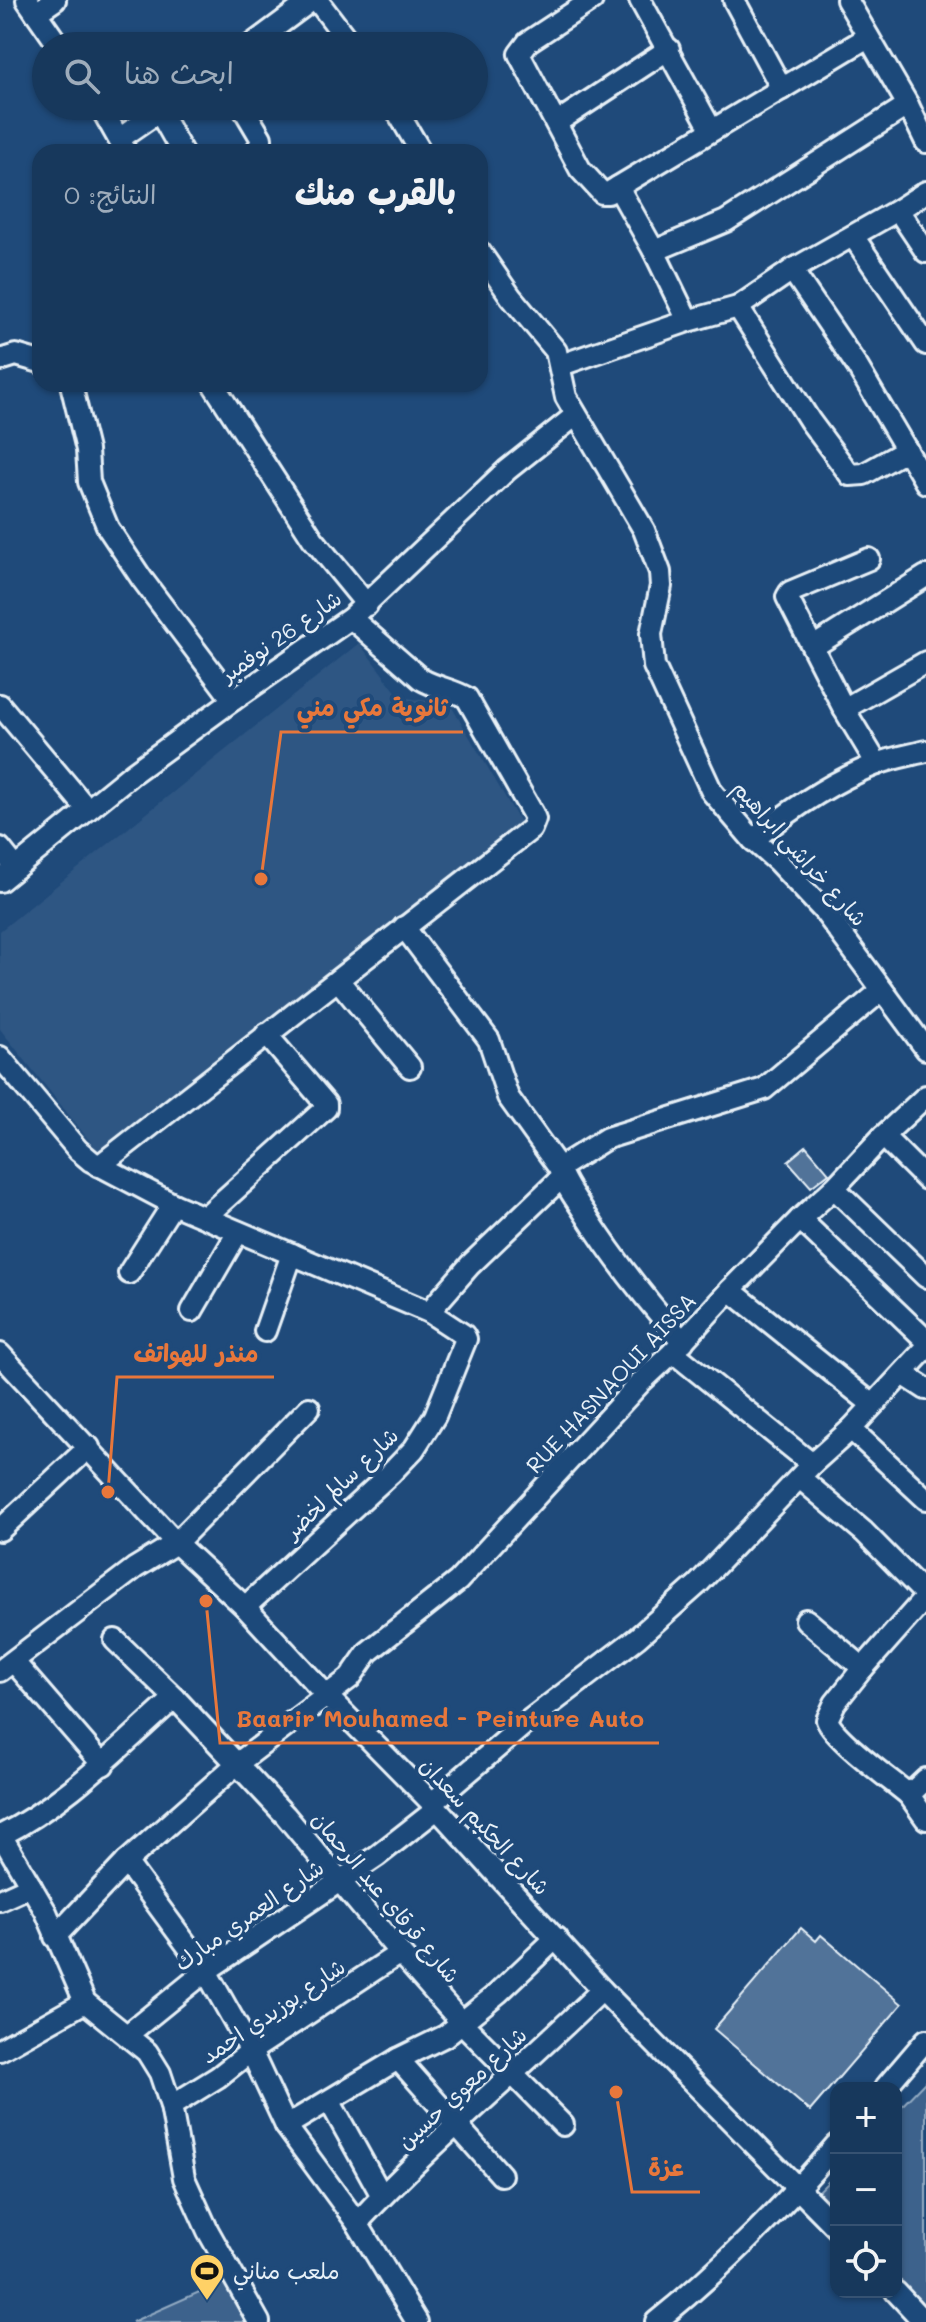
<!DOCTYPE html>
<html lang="ar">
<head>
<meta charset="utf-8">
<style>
  body { margin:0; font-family:Mali,"Playpen Sans Arabic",sans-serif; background:#203f62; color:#f1f3f6; direction:rtl }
  .controls { position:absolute; right:24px; bottom:24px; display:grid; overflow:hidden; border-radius:16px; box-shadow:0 2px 6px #0004 }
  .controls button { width:72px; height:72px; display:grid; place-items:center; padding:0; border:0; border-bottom:2px solid #365272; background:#17385c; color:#f1f3f6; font:40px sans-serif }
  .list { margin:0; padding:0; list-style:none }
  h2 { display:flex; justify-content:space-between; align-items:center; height:104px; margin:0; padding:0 32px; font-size:34px }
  h2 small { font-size:26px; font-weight:400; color:#9eacbb }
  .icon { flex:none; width:44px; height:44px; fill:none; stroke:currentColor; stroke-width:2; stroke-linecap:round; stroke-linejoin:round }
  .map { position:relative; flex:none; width:926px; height:2322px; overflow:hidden; direction:ltr }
  .search { position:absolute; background:#17385c; box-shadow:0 2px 6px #0004; left:32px; top:32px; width:456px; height:88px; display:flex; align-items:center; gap:20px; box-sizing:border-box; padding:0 28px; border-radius:44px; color:#9eacbb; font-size:30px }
  .panel { position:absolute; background:#17385c; box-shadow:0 2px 6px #0004; left:32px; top:144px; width:456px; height:248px; border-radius:24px; direction:rtl }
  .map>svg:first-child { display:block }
  .built { fill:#2e5683 }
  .green { fill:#3c628c; stroke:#92aac2; stroke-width:2 }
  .building { fill:#517399; stroke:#e8f1f8; stroke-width:2 }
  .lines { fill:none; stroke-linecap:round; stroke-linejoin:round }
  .minor-casing { stroke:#e8f1f8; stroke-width:26 }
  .minor { stroke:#1f4a7a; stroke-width:20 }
  .labels { text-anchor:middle; stroke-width:8; stroke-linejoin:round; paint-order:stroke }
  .street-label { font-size:22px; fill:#e8f1f8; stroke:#1f4a7a }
  .poi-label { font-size:22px; fill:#e8f1f8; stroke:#1f4a7a; text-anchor:start }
  .leader { fill:none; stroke:#e8773b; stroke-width:3 }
  .callout-dot { fill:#e8773b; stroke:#1f4a7a; stroke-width:3 }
  .callout-label { font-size:24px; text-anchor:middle; font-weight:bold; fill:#e8773b; stroke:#1f4a7a; stroke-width:8; stroke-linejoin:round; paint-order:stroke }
</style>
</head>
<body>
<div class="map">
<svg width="926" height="2322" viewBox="0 0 926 2322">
  <rect width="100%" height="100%" fill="#1f4a7a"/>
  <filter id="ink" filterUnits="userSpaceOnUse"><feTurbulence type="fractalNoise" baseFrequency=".0125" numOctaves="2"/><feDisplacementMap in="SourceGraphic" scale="16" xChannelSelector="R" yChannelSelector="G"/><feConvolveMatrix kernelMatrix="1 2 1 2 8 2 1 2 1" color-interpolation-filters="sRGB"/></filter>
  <g filter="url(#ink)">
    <!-- built -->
    <path class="built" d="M359,643L400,697L450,704L523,827L100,1154L0,1029V931Z"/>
    <!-- green -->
    <g class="green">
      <path d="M926,2081V2309L896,2277V2112Z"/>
      <path d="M836,2174V2213L817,2193Z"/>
      <path d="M224,2281L248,2322H132Z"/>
    </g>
    <!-- building -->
    <g class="building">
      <path d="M806,1146L829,1173L811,1187L788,1161Z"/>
      <path d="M801,1928L816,1941L821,1935L902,2004L810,2111L714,2029Z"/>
    </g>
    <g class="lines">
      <!-- minor casing -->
      <g class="minor-casing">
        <g id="minor">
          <path d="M27,0L59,46"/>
          <path d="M317,0L352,46"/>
          <path d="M592,0L528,42L519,54L580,169L602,193H608L868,37"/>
          <path d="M640,0L711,129"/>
          <path d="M734,0L782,89"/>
          <path d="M847,0L908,105L926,142"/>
          <path d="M36,13L55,0"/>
          <path d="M250,46L312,0"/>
          <path d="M100,106L126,152"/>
          <path d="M242,106L261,138V144L255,152"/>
          <path d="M394,106L421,152"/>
          <path d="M159,111L182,152"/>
          <path d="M556,123L669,49"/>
          <path d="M119,139L167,106"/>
          <path d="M618,187L654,251L688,321"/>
          <path d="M898,210L926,252"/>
          <path d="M853,236L926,344"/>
          <path d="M654,251L726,221L908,105"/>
          <path d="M480,252L511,297L556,351L566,397L644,530L660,572L661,586L651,634L654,666L712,792L753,840L777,861L824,911L926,1049"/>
          <path d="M792,270L857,366L926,483"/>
          <path d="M738,307L810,421L850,475L864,474L907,450"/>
          <path d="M0,360L16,355L40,362"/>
          <path d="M561,365L688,321L738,307L792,270L898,210L926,192"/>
          <path d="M71,384L87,450L89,482L108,528L142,579L233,700"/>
          <path d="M213,384L313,539L367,605"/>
          <path d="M869,559L790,592L787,597L844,709L877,764"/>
          <path d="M813,647L926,576"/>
          <path d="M0,705L87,809"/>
          <path d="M844,709L926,662"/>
          <path d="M753,840C790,810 832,781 877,764C892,758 910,755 926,751"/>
          <path d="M0,848L16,868"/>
          <path d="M0,881L133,773L233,700L351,618L507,470L576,415"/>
          <path d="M404,927L489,1040L508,1097L559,1168C564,1184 575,1198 584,1212C613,1258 647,1301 683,1342"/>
          <path d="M338,980L410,1067"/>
          <path d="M0,1057L78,1150L91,1161L173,1204L429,1312L464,1335L466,1339L435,1416L414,1449L390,1474L245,1607"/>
          <path d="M883,1136L926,1179"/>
          <path d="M99,1166L531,829L535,819L533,814L467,698C452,689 436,688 421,679L351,618"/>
          <path d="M559,1168L607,1138L764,1089L882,990"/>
          <path d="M834,1188L926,1277"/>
          <path d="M205,1217L326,1108V1104L266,1034"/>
          <path d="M800,1219L926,1340"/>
          <path d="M129,1273L173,1204"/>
          <path d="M730,1290L873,1405"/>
          <path d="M192,1311L238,1232"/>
          <path d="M429,1312L470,1265L562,1177"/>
          <path d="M265,1331L292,1254"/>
          <path d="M673,1352L812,1464"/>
          <path d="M0,1354L176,1543L245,1607L326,1695L432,1803L602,1990L836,2227"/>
          <path d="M903,1374L926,1389"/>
          <path d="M851,1429L926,1499"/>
          <path d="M800,1478L864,1532L926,1595"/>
          <path d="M0,1530L89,1447"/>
          <path d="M806,1620L863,1668L926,1597"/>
          <path d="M115,1640L175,1698"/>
          <path d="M14,1662L103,1765"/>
          <path d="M863,1668L835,1703L827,1720C835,1740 890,1779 909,1795"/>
          <path d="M0,1671L135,1568L176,1543L309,1408"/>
          <path d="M926,1779L909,1795L926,1819"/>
          <path d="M432,1803L527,1722L637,1638L698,1584L812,1464L851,1429L926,1348"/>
          <path d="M1,1835L46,1912L85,2002L147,2052L160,2073L171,2106L184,2178L208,2231L259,2322"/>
          <path d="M0,1836C67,1803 119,1747 175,1698L285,1815L400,1953L462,2023L563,2125"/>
          <path d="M126,1862L206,1971L251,2051L286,2126L357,2223L417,2322"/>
          <path d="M0,1900L31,1886"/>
          <path d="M55,1937L126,1862L238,1763L350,1678L368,1652L458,1581L640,1383L673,1352L730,1290L800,1219L834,1188L883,1136L926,1096"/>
          <path d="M127,2035L206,1971L377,1856L437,1809"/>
          <path d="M0,2050L85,2002"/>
          <path d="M398,2059L501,2175"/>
          <path d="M885,2088L926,2040"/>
          <path d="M330,2102L382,2196"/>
          <path d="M171,2106L218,2077L251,2051L400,1953"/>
          <path d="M286,2126L398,2059L445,2036L498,1993L556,1938"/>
          <path d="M357,2223C434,2140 521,2069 602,1990"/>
          <path d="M896,2292L924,2322"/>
          <path d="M656,2322C722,2269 781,2209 836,2145"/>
        </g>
      </g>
      <!-- minor -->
      <use href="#minor" class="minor"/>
    </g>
  </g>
  <!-- icons -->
  <defs>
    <g id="stadium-pin" transform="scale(1.8)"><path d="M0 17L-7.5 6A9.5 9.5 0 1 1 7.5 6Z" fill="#ffd166" stroke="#1f4a7a"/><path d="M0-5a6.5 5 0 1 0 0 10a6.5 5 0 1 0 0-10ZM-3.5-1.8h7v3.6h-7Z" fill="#111"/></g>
  </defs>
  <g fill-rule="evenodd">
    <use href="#stadium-pin" x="207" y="2271"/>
  </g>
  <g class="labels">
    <!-- street labels -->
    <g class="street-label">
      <text transform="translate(281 636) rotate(-35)" y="8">شارع 26 نوفمبر</text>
      <text transform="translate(800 853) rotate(48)" y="8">شارع خراشي ابراهيم</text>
      <text transform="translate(611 1383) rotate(-47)" y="8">RUE HASNAOUI AISSA</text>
      <text transform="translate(341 1483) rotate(-44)" y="8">شارع سالم لخضر</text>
      <text transform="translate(485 1826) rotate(47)" y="8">شارع الحكيم سعدان</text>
      <text transform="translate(386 1897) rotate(50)" y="8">شارع قرقاي عبد الرحمان</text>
      <text transform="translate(249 1915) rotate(-35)" y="8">شارع العمري مبارك</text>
      <text transform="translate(273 2011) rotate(-34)" y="8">شارع بوزيدي احمد</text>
      <text transform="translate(462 2088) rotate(-43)" y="8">شارع معوي حسين</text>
    </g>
    <!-- poi labels -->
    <g class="poi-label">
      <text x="233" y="2279">ملعب مناني</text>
    </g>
  </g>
  <!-- callouts -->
  <path class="leader" d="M261 879L281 732H463M108 1492L117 1377H274M206 1601L220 1743H659M616 2092L632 2192H700"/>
  <g class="callout-dot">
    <circle cx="261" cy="879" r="8"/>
    <circle cx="108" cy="1492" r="8"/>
    <circle cx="206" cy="1601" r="8"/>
    <circle cx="616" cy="2092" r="8"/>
  </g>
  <g class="callout-label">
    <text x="372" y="716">ثانوية مكي مني</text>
    <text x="196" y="1362">منذر للهواتف</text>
    <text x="440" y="1727">Baarir Mouhamed - Peinture Auto</text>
    <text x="666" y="2176">عزة</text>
  </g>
</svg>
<div class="controls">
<button>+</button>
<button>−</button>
<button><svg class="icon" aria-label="locate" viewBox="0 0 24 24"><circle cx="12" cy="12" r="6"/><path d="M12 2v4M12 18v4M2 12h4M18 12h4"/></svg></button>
</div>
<div class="search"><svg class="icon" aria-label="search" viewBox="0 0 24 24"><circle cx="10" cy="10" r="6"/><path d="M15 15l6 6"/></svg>ابحث هنا</div>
<section class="panel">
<h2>بالقرب منك<small>النتائج: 0</small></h2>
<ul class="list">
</ul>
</section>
</div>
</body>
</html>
